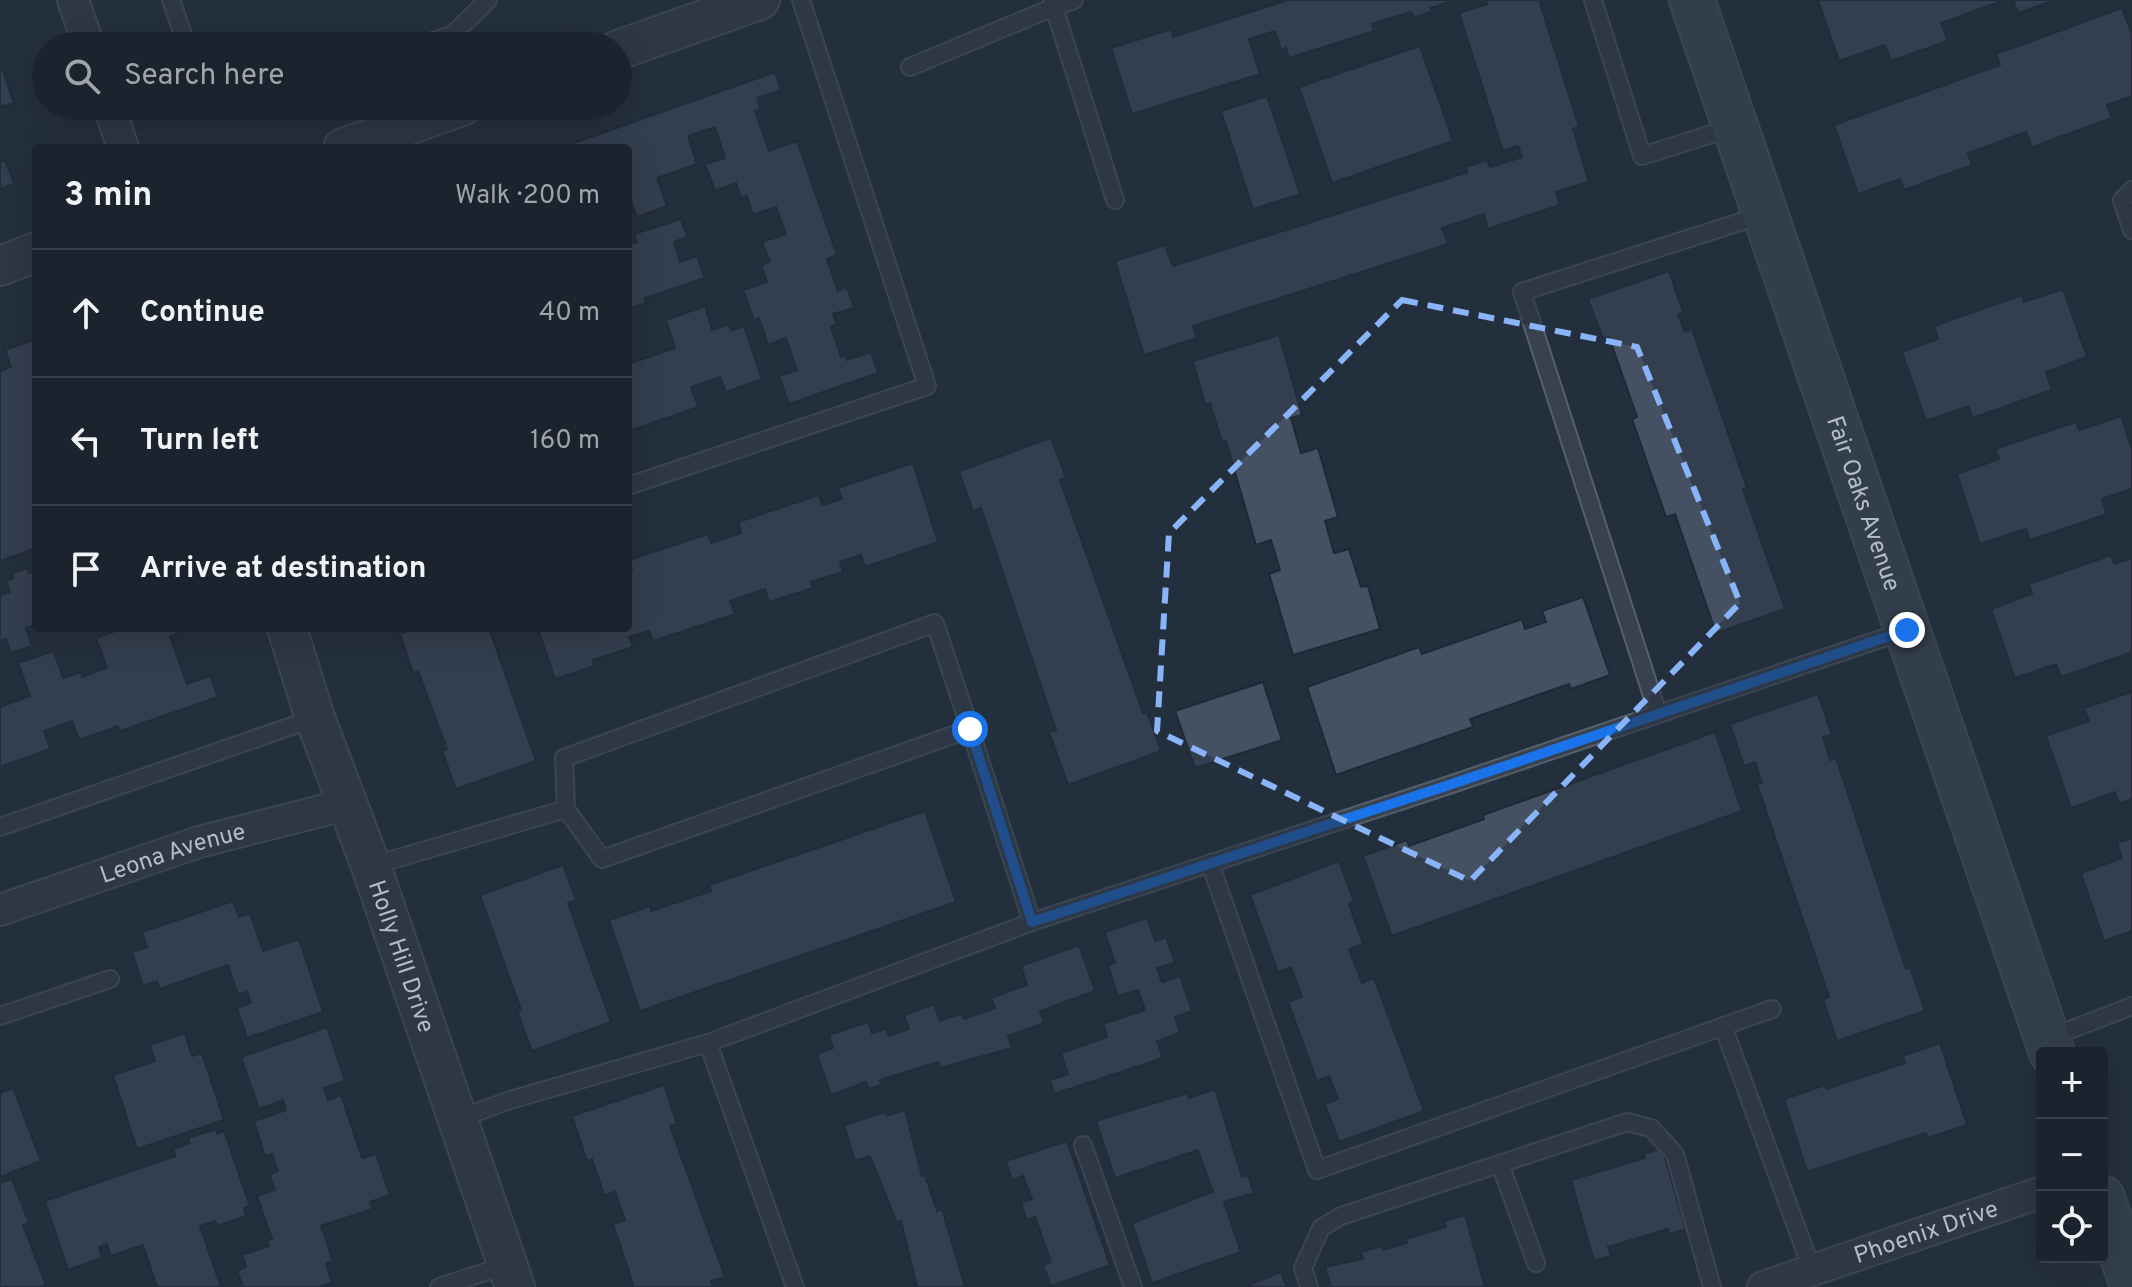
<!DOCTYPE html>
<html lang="en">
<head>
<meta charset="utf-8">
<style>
  body { margin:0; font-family:Overpass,sans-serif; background:#282f3a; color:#f1f3f6 }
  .controls { position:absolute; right:24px; bottom:24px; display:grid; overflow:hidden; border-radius:8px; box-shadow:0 8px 32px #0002 }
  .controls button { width:72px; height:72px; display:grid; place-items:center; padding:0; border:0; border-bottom:2px solid #39404a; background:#1b232e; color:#f1f3f6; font:40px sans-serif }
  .stop { position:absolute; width:24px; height:24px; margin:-18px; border:6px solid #1a73e8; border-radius:50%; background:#fff }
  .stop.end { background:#1a73e8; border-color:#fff; box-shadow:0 2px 8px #0008 }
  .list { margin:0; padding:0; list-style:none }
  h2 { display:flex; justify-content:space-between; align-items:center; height:104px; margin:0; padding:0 32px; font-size:34px }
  h2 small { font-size:26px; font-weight:400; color:#a0a4aa }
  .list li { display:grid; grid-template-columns:52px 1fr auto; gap:24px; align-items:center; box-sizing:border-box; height:128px; padding:0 32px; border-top:2px solid #39404a }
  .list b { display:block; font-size:30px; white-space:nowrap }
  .list em { font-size:26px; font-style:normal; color:#a0a4aa }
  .icon { flex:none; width:44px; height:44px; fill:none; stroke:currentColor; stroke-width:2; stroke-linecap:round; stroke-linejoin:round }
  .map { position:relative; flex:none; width:2132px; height:1287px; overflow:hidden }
  .search { position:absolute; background:#1b232e; box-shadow:0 8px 32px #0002; left:32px; top:32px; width:600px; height:88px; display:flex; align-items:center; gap:20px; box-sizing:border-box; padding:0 28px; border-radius:44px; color:#a0a4aa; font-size:30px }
  .panel { position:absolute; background:#1b232e; box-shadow:0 8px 32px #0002; left:32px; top:144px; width:600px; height:488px; border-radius:8px }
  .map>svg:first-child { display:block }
  .building { fill:#455162; stroke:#1f2835; stroke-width:2 }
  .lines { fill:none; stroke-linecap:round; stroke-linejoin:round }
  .service-casing { stroke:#565f6c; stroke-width:20 }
  .minor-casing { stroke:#565f6c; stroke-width:34 }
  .tertiary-casing { stroke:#565f6c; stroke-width:42 }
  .secondary-casing { stroke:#565f6c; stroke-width:48 }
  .service { stroke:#38414e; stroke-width:16 }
  .minor { stroke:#38414e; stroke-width:30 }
  .tertiary { stroke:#38414e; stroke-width:38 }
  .secondary { stroke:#465061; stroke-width:44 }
  .route { stroke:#1a73e8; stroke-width:10 }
  .marked { fill:none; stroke:#8ab4f8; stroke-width:6; stroke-dasharray:16 10; stroke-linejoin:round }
  .labels { text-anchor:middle; stroke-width:8; stroke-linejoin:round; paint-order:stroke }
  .street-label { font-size:24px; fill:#b4bcc9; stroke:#1d2633 }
</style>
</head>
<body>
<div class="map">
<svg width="2132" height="1287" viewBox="0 0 2132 1287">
  <rect width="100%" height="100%" fill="#242f3e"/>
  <!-- building -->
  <g class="building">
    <path d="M1288,0H1455L1431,8L1432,11L1414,18L1411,12L1372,24L1374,31L1289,58L1286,48L1281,50L1275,31L1249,39L1260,74L1132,114L1111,48L1171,29L1173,37Z"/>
    <path d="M1486,0H1539L1579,127L1573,129L1589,182L1556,192L1560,205L1488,229L1484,214L1442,228L1448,244L1193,326L1197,338L1144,355L1115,261L1165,245L1173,266L1468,172L1466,167L1487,160L1490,167L1522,157L1518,146L1503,151L1459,13L1487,4Z"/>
    <path d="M1818,0H2004L1941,23L1948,41L1891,61L1885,45L1839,61Z"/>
    <path d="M2013,0H2055L2018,13Z"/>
    <path d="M2122,8L2132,35V96L2107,105L2112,118L2032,147L2026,132L1968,153L1972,165L1904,190L1900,179L1858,194L1834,125L2000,65L1996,54Z"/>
    <path d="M1420,46L1453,141L1332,183L1299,87Z"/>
    <path d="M0,63L14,103L0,107Z"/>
    <path d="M775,72L781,90L757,98L761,109L755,111L769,151L797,141L837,255L827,259L838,291L847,287L854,308L833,314L837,324L831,327L841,357L845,356L847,360L871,352L878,373L789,404L779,376L797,370L786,338L768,345L759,318L754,320L743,290L767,282L761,265L770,262L762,242L786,234L776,207L753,215L747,196L741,198L736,183L715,191L705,164L725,158L715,127L688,136L697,164L657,178L667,206L637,217L628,192V148H569L568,145Z"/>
    <path d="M1267,96L1300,194L1253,209L1221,111Z"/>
    <path d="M5,160L14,184L0,189V162Z"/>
    <path d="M681,219L687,237L674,242L680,262L697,256L705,278L645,298L646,303L628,309V240L629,244L637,242L634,234Z"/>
    <path d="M1669,271L1683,312L1678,314L1685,332L1692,329L1747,488L1743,489L1785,609L1716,633L1675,514L1666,517L1632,419L1637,417L1609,337L1603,339L1588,299Z"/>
    <path d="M2063,289L2087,357L2046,372L2052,390L1972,418L1969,406L1926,421L1902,352L1938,339L1934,326L2022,295L2024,302Z"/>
    <path d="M705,306L712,330L729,324L731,331L744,326L762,379L726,392L720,377L691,387L698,407L632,430L628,417V364L675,348L666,320Z"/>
    <path d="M1279,335L1302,415L1291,418L1301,453L1318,448L1338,517L1325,521L1334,553L1349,549L1361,587L1368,586L1380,629L1293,655L1269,574L1280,570L1271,540L1256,545L1226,441L1222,442L1210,403L1205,405L1193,361Z"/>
    <path d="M36,339V548L0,561V371L11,367L5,350Z"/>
    <path d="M2121,416L2132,449V489L2102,499L2107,514L2030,540L2026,529L1980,544L1957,474L1999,459L1995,449L2076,422L2079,430Z"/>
    <path d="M1051,438L1066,478L1060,480L1143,713L1147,712L1161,751L1068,785L1049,732L1056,730L981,508L973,511L959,471Z"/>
    <path d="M913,463L938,542L865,567L861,555L840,562L843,572L811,582L813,588L769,602L765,589L730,601L735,614L653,641L649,631L629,637L633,647L593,660L595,666L555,679L538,628H628V571L632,570L629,560L708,534L711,543L741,533L738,522L819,495L822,505L842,499L838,488Z"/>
    <path d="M2111,555L2114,564L2132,558V652L2061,677L2056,664L2015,678L1991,609L2032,594L2029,584Z"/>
    <path d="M27,568L29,573L36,571V624L26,628L32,646L11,653L6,639L0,641V595L10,592L6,581L14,578L12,573Z"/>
    <path d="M1583,597L1610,675L1571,689L1569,684L1470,719L1473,727L1336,775L1307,687L1419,647L1422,654L1522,619L1525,629L1546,622L1542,611Z"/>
    <path d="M123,628H192L170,636L187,684L210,676L218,697L120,731L118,726L79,740L72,721L44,731L50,749L0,767V707L30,696L18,663L54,651L63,678L81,672L82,677L107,668L96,638Z"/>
    <path d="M418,628H489L536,761L456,789L442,751L447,749L418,671L413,673L400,634Z"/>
    <path d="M1263,682L1282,740L1195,768L1175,711Z"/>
    <path d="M2132,692V799L2119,804L2115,792L2071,808L2046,736L2089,721L2084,708Z"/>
    <path d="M1818,694L1832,735L1823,737L1830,760L1836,758L1906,969L1910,967L1925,1011L1837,1041L1823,999L1829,997L1757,784L1762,783L1755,762L1744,766L1730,724Z"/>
    <path d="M1715,732L1742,811L1392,936L1363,856L1407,840L1409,846L1484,819L1483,815Z"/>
    <path d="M925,811L956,902L640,1011L609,920L650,906L651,911L711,891L709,885Z"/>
    <path d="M2132,838V931L2104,941L2081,873L2122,858L2117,843Z"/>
    <path d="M1339,861L1354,902L1349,904L1363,944L1349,949L1362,983L1374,978L1424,1111L1339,1142L1325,1104L1338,1099L1329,1076L1317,1081L1288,1002L1302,997L1291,967L1278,972L1250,895Z"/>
    <path d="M563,865L576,900L568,903L611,1022L532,1051L517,1011L521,1010L480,895Z"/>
    <path d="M233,901L239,917L250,913L263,951L299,939L323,1012L247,1038L237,1008L251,1003L247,992L238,995L228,965L160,989L157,981L143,986L132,952L147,947L142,932Z"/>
    <path d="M1147,918L1155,941L1166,937L1175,963L1157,968L1162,982L1180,976L1192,1011L1175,1017L1180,1033L1157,1041L1163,1058L1054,1094L1050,1080L1068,1074L1061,1053L1107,1037L1103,1024L1145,1010L1138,990L1118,996L1108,965L1115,963L1105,932Z"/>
    <path d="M1079,945L1095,991L1040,1011L1044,1023L1008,1036L1012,1048L940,1068L938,1062L880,1080L881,1085L869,1089L866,1082L831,1095L817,1054L833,1048L829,1035L868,1022L872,1033L886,1029L889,1036L909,1029L904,1015L934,1004L940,1021L962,1013L964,1019L995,1008L991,998L1027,985L1021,966Z"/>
    <path d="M327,1027L345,1081L324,1088L328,1100L341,1095L362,1158L376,1154L390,1195L370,1202L373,1209L321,1226L333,1261L326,1263L332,1283L319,1287H243L237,1271L246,1267L242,1255L269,1246L267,1241L272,1239L257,1196L275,1190L269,1174L278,1171L272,1154L265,1156L254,1121L286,1110L283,1100L259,1109L241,1057Z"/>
    <path d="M185,1033L192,1056L202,1053L224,1120L137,1149L113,1075L155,1061L150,1045Z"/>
    <path d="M1940,1043L1967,1125L1928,1138L1926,1133L1807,1172L1784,1099L1825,1085L1826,1089L1905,1063L1903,1056Z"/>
    <path d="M664,1085L677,1124L670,1126L725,1277L711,1281L713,1287H634L613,1224L625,1220L615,1192L604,1195L592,1159L587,1161L572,1116Z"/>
    <path d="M13,1088L41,1161L0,1177V1093Z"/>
    <path d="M1215,1089L1242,1177L1248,1175L1254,1193L1224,1202L1241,1252L1152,1283L1132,1223L1213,1192L1198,1150L1115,1178L1096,1121L1187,1093L1189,1098Z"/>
    <path d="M905,1110L922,1176L925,1175L937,1211L942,1209L965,1287H917L901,1221L897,1223L870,1156L855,1161L844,1125L885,1112L886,1116Z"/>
    <path d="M216,1129L217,1134L224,1131L250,1206L244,1208L246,1216L217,1226L215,1221L200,1226L221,1287H157L143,1245L111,1256L107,1244L99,1247L102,1258L68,1270L45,1201L175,1156L173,1149L190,1143L188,1138Z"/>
    <path d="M1067,1141L1110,1265L1051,1286L1043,1265L1051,1262L1035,1217L1027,1220L1021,1203L1032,1199L1023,1176L1012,1180L1006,1161Z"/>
    <path d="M1662,1148L1686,1229L1669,1234L1668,1229L1608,1247L1611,1256L1594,1261L1571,1180L1645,1158L1644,1154Z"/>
    <path d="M12,1179L29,1223L23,1225L46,1285L39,1287H0V1183Z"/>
    <path d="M1465,1215L1485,1287H1331L1325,1267L1363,1259L1361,1252L1382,1246L1383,1250L1407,1243L1405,1239L1446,1227L1444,1221Z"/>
    <path d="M1281,1272L1287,1287H1244Z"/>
  </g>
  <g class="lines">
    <!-- service casing -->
    <g class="service-casing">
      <g id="service">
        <path d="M171,0L187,46"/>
        <path d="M1052,0L1054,7L1074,0"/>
        <path d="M1593,0L1642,156L1734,127"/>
        <path d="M417,46L452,35L488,0"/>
        <path d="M910,67L1054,7L1115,200"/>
        <path d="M207,106L208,109L218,106"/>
        <path d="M2132,190L2122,200L2132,230"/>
        <path d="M628,486L927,386L801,0"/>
        <path d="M935,623L970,729L602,859L566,809L564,758Z"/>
        <path d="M1658,714L1522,292L1765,214"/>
        <path d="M0,827L315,718"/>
        <path d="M1210,863L1317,1170L1772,1009"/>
        <path d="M371,866L566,809"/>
        <path d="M1032,922L1449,785L1907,630"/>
        <path d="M0,1016L110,979"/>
        <path d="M1723,1026L1812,1270"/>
        <path d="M2049,1038L2132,1006"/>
        <path d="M459,1119L507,1101L708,1043"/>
        <path d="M1083,1145L1133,1287"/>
        <path d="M1500,1164L1536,1263"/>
        <path d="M439,1287L507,1265"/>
        <path d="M795,1287L708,1043L1032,922L970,729"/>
        <path d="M1309,1287L1303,1268L1321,1228L1341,1216L1627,1122L1651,1128L1675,1154L1712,1287"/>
      </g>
    </g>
    <!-- minor casing -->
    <g class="minor-casing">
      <g id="minor">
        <path d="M73,0L89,46"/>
        <path d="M109,106L123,148"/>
        <path id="s1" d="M0,910L199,842L348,804"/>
        <path id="s2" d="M1763,1287L2042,1192"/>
      </g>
    </g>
    <!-- tertiary casing -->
    <g class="tertiary-casing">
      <g id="tertiary">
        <path d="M618,50L760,0"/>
        <path d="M343,148L462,106"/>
        <path d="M0,266L36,252"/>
        <path id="s3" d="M287,628L315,718L371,866L515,1287"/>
      </g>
    </g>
    <!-- secondary casing -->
    <g class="secondary-casing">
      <g id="secondary">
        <path id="s4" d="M1692,0L2052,1053"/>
        <path d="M2102,1198L2132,1283"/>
      </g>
    </g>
    <!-- service -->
    <use href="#service" class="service"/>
    <!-- minor -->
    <use href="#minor" class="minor"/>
    <!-- tertiary -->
    <use href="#tertiary" class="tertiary"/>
    <!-- secondary -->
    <use href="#secondary" class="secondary"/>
  </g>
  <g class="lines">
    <!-- route -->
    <path class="route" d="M970,729L1032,922L1449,785L1907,630"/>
  </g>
  <!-- marked area -->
  <path d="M0 0H2132V1287H0ZM1402,300L1637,347L1740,603L1470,881L1157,731L1169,533Z" fill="#242f3e" fill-opacity=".55" fill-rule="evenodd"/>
  <path class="marked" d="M1402,300L1637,347L1740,603L1470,881L1157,731L1169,533Z"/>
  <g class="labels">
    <!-- street labels -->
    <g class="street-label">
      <text dy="8" stroke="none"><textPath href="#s4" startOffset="532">Fair Oaks Avenue</textPath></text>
      <text dy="8" stroke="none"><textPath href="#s1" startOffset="182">Leona Avenue</textPath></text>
      <text dy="8" stroke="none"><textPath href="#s3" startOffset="348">Holly Hill Drive</textPath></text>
      <text dy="8" stroke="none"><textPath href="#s2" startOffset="172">Phoenix Drive</textPath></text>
    </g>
  </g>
</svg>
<div class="controls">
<button>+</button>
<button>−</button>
<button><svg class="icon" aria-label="locate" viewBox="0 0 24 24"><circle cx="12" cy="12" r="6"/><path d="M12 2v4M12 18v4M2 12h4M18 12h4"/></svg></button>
</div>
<div class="stop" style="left:970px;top:729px"></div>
<div class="stop end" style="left:1907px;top:630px"></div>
<div class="search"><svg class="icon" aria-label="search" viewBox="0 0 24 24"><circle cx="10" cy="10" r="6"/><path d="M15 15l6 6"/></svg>Search here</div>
<section class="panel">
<h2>3 min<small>Walk · 200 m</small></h2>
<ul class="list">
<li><svg class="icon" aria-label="ahead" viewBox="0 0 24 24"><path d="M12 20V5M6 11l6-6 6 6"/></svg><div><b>Continue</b></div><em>40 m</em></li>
<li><svg class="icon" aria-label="left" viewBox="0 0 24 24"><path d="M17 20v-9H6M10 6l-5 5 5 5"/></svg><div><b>Turn left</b></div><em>160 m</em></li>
<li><svg class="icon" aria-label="arrive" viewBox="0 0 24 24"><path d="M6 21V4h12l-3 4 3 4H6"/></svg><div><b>Arrive at destination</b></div></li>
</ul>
</section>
</div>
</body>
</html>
